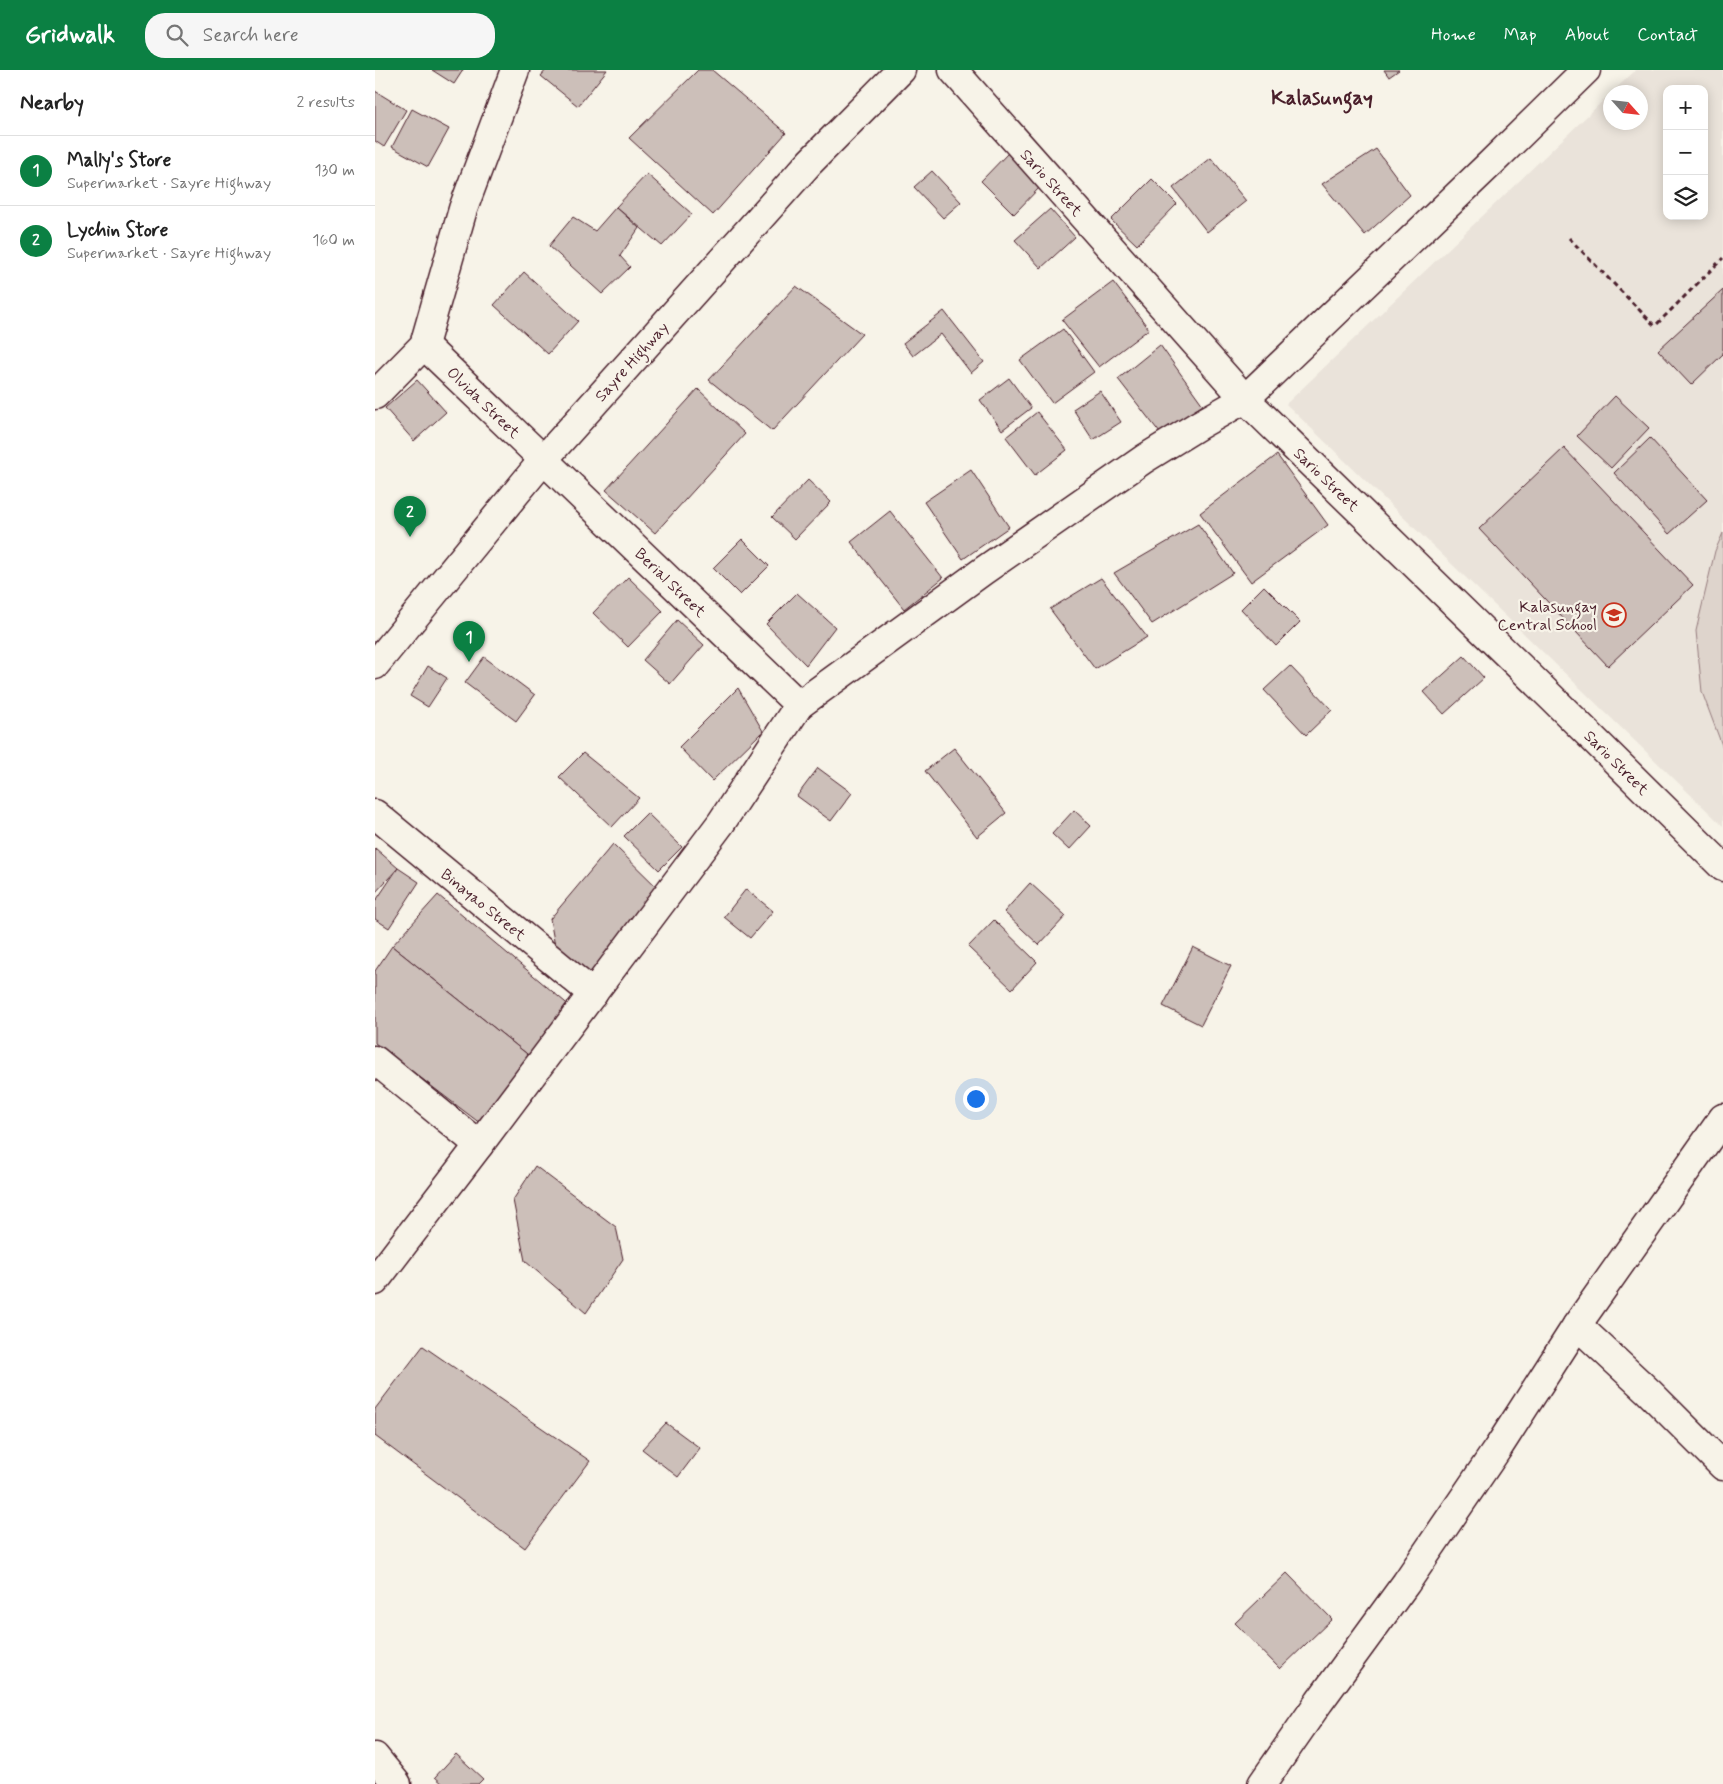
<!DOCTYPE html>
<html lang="en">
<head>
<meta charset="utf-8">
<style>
  body { margin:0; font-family:Mynerve,sans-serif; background:#f6f6f6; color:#222 }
  .controls { position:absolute; right:15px; top:15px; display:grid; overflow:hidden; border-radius:10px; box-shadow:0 2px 12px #0003 }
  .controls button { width:45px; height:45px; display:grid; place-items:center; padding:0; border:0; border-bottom:1px solid #e0e0e0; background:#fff; color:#222; font:25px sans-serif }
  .compass { position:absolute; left:1228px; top:15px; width:45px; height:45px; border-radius:50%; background:#fff; box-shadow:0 2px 12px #0003; rotate:117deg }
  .you { position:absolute; left:600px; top:1028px; width:18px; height:18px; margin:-12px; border:4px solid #fff; border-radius:50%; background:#1a73e8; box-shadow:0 0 0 8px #1a73e833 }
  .badge { display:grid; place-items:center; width:32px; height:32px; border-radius:50%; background:#0b8043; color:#fff; font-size:16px; font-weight:700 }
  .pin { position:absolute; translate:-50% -41px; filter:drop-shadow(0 1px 2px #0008) }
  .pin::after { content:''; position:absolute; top:26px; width:18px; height:15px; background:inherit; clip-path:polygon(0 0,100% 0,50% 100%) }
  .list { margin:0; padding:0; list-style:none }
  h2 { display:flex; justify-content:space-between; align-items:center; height:65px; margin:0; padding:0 20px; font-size:21px }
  h2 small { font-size:16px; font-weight:400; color:#767676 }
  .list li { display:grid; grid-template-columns:32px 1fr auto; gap:15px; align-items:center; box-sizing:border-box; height:70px; padding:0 20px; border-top:1px solid #e0e0e0 }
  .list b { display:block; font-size:19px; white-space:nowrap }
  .list p { margin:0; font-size:16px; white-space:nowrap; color:#767676 }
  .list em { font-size:16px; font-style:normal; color:#767676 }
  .icon { flex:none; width:28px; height:28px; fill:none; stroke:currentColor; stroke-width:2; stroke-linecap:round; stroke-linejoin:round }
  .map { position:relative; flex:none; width:1348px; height:1714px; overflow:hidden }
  header { display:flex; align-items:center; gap:30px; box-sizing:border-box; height:70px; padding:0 25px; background:#0b8043; color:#fff }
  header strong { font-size:24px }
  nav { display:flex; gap:28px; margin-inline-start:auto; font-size:18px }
  .search { width:350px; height:45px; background:#f6f6f6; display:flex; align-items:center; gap:12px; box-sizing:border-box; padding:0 18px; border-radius:20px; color:#767676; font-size:19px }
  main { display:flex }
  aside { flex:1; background:#fff }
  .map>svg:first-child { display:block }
  .built { fill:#eae3da; fill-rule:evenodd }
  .green { fill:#ded4cc; stroke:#947a7c }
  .building { fill:#ccbfb9; stroke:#4a1f2b }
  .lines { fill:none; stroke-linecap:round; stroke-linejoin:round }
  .minor-casing { stroke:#4a1f2b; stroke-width:31 }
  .trunk-casing { stroke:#4a1f2b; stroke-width:31 }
  .path { stroke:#4a1f2b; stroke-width:3; stroke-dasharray:5 4; stroke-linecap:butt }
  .minor { stroke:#f7f3e8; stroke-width:28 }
  .trunk { stroke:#f7f3e8; stroke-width:28 }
  .labels { text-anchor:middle; stroke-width:4.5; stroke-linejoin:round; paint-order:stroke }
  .street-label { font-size:16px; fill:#4a1f2b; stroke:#f7f3e8 }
  .poi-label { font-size:16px; fill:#4a1f2b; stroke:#f7f3e8; text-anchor:end }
  .district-label { font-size:21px; font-weight:bold; fill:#4a1f2b; stroke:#f7f3e8 }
</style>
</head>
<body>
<header>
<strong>Gridwalk</strong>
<div class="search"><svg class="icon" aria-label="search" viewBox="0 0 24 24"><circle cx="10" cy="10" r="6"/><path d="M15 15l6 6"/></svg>Search here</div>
<nav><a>Home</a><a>Map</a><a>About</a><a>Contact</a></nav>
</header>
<main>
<aside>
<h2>Nearby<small>2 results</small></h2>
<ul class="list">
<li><span class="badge">1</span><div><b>Mally's Store</b><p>Supermarket · Sayre Highway</p></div><em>130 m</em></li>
<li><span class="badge">2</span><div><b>Lychin Store</b><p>Supermarket · Sayre Highway</p></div><em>160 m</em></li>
</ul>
</aside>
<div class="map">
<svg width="1348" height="1714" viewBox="0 0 1348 1714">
  <rect width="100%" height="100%" fill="#f7f3e8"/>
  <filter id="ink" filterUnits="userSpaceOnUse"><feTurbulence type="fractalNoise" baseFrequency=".02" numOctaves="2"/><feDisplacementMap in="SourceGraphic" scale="10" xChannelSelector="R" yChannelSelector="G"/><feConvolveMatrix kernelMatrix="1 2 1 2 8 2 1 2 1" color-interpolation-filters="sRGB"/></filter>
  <g filter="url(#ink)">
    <!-- built -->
    <path class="built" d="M1261,0H1348V756L911,334L1235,24L1236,52H1266V22H1237ZM1292,19H1329V146H1292Z"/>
    <!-- green -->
    <path class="green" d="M1348,463V678L1327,622L1321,561L1340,481Z"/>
    <!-- building -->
    <g class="building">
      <path d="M57,0H88L79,14Z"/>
      <path d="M171,0H232L203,36L166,6Z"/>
      <path d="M323,0H337L411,63L338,145L254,68Z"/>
      <path d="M1009,0H1024L1014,7Z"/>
      <path d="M0,21L31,40L9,77L0,71Z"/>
      <path d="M37,39L74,59L53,97L17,77Z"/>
      <path d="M1001,79L1035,125L990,165L947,114Z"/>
      <path d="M634,82L667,115L639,144L606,111Z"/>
      <path d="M836,88L871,131L832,162L798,118Z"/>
      <path d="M557,101L586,132L568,148L539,117Z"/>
      <path d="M272,104L317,144L287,176L241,137Z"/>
      <path d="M777,109L802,134L762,175L736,150Z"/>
      <path d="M241,137L264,158L245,186L255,197L227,224L174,176L198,147L220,161Z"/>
      <path d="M675,139L700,167L666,198L640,170Z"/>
      <path d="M149,202L203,251L173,284L119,235Z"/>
      <path d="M738,212L774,259L724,297L687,250Z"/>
      <path d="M421,216L487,264L397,361L334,310Z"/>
      <path d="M1348,220V284L1316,315L1283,280Z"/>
      <path d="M569,241L609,292L596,303L566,264L538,286L528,273Z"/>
      <path d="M688,259L719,302L677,333L645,290Z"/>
      <path d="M785,275L828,335L785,363L743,309Z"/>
      <path d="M634,308L656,338L627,360L605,330Z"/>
      <path d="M42,310L71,342L39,371L10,338Z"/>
      <path d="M323,319L370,364L280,463L231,420Z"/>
      <path d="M725,321L746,352L718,370L698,339Z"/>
      <path d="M1240,326L1274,358L1236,398L1202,366Z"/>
      <path d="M662,342L692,380L660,405L631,367Z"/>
      <path d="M1275,368L1332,430L1294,464L1239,403Z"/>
      <path d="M1189,378L1318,515L1233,596L1104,459Z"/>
      <path d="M902,385L953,455L876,512L825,443Z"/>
      <path d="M596,400L634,457L588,489L549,432Z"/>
      <path d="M433,410L456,432L420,469L397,447Z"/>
      <path d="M515,441L568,508L529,539L476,472Z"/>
      <path d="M823,454L858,503L777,554L739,503Z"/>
      <path d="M367,469L394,496L365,525L338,498Z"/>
      <path d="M253,507L288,541L253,577L218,543Z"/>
      <path d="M726,508L772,567L720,599L675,539Z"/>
      <path d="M889,516L925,552L901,576L866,539Z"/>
      <path d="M422,523L460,557L431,595L391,554Z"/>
      <path d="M302,550L329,575L295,614L268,590Z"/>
      <path d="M1089,586L1109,608L1069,644L1049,622Z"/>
      <path d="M109,587L160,625L141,651L90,613Z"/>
      <path d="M53,596L72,608L53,637L35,626Z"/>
      <path d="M915,596L957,640L931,665L889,620Z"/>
      <path d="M363,618L388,661L337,711L304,677Z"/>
      <path d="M579,678L631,743L602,767L550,701Z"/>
      <path d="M208,683L264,728L237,757L184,707Z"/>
      <path d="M443,698L477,723L456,751L422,726Z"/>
      <path d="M699,740L716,756L694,780L677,764Z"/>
      <path d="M272,743L307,777L284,800L249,766Z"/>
      <path d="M238,774L291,826L221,909L181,882L175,849Z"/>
      <path d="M0,778L23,798L0,823Z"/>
      <path d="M23,798L44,812L14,858L0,849V832Z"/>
      <path d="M655,813L691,846L664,875L629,842Z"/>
      <path d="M371,819L398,841L375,868L349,847Z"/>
      <path d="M63,825L203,943L162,992L17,876Z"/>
      <path d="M619,850L662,892L637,919L593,877Z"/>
      <path d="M17,876L162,992L110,1057L0,973V901Z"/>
      <path d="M818,877L856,896L826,955L788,936Z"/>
      <path d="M160,1096L241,1157L248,1189L211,1243L150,1191L138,1130Z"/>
      <path d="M48,1276L215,1391L150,1478L0,1366V1339Z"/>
      <path d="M291,1353L325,1378L303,1407L267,1379Z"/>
      <path d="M912,1503L957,1549L905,1599L860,1553Z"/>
      <path d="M81,1684L108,1709L103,1714H68L60,1707Z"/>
    </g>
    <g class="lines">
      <!-- minor casing -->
      <g class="minor-casing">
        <g id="minor">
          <path d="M578,0L870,329L1177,628L1348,797"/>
          <path d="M49,275L424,635"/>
          <path d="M0,325L49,275L88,139L140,0"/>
          <path d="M0,744L218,924"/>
          <path d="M0,990L104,1075"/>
          <path d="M0,1211L104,1075L346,753L424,635L608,501L769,389L824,355L870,329L1115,94L1211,0"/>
          <path d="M1202,1255L1274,1322L1348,1396"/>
          <path d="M0,1687L22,1714"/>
          <path d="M887,1714L944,1632L1031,1513L1123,1378L1202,1255L1348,1048"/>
        </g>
      </g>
      <!-- trunk casing -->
      <g class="trunk-casing">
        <path id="trunk" d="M0,595L169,389L435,92L526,0"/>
      </g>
      <!-- path -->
      <path class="path" d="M1194,168L1280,256L1348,188"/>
      <!-- minor -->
      <use href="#minor" class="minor"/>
      <!-- trunk -->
      <use href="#trunk" class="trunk"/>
    </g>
  </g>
  <!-- icons -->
  <defs>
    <g id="school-ring" transform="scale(1.25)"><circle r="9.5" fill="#f7f3e8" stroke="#c8321e" stroke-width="1.5"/><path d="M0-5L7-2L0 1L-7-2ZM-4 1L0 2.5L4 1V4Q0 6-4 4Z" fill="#c8321e"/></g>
  </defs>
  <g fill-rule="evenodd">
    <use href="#school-ring" x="1239" y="545"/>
  </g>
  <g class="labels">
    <!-- street labels -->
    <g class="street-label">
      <text transform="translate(677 112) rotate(48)" y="6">Sario Street</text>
      <text transform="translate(256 291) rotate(-48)" y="6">Sayre Highway</text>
      <text transform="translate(109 332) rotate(44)" y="6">Olvida Street</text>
      <text transform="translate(952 409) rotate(44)" y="6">Sario Street</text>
      <text transform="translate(296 512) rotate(44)" y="6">Berial Street</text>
      <text transform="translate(1242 692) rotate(45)" y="6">Sario Street</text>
      <text transform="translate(109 834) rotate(39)" y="6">Binayao Street</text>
    </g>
    <!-- poi labels -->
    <g class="poi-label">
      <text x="1222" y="542">Kalasungay<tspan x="1222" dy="18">Central School</tspan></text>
    </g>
    <!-- district labels -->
    <g class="district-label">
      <text x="947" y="34">Kalasungay</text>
    </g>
  </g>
</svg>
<div class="controls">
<button>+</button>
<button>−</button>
<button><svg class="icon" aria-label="layers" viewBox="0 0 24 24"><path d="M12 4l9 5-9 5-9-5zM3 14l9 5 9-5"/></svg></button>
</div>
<svg class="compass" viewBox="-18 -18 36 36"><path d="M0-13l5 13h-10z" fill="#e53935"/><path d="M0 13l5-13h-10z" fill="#767676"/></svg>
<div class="you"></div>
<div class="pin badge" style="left:94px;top:592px">1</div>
<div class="pin badge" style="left:35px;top:467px">2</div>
</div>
</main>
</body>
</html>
